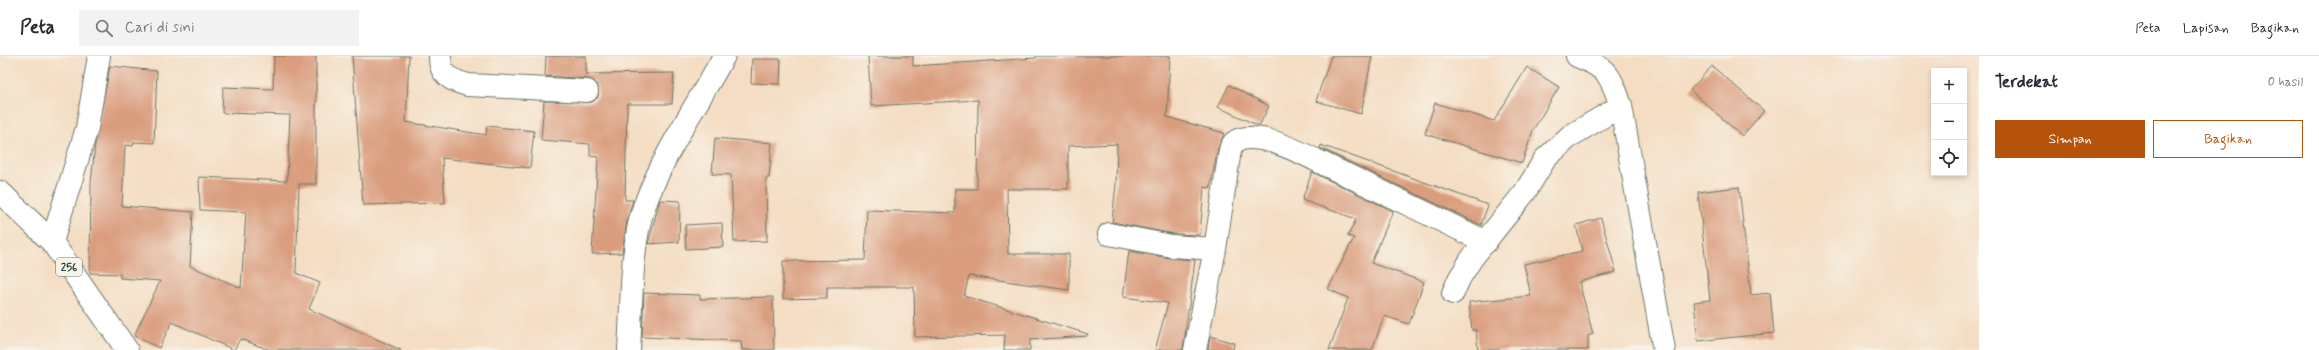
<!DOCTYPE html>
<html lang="id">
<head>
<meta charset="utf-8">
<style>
  body { margin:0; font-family:Mynerve,sans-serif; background:#f2f2f3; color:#2b2b33 }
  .controls { position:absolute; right:12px; top:12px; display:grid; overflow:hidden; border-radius:0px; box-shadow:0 2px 6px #0003 }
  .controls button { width:36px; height:36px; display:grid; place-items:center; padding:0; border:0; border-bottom:1px solid #e1e1e2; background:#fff; color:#2b2b33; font:20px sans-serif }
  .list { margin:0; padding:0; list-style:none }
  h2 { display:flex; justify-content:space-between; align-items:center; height:52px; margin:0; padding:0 16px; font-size:17px }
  h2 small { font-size:13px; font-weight:400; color:#7c7c81 }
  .actions { display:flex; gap:8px; padding:12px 16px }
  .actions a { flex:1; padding:9px 0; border:1px solid #b45309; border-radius:0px; text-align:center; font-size:14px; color:#b45309 }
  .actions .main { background:#b45309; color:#fff }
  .icon { flex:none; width:22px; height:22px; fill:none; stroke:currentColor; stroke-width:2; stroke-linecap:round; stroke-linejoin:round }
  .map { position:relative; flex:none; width:1979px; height:294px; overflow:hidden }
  header { display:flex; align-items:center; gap:24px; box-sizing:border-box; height:56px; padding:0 20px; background:#fff; border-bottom:1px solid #e1e1e2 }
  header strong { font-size:19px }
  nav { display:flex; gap:22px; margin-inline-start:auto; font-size:14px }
  .search { width:280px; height:36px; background:#f2f2f3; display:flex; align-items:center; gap:10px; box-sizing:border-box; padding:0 14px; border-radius:0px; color:#7c7c81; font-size:15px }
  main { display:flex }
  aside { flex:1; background:#fff }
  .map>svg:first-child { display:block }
  .building { fill:#da9d7e }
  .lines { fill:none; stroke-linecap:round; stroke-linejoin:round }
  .minor-casing { stroke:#6a7566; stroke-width:24 }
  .major-casing { stroke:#6a7566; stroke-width:24 }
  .minor { stroke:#fff; stroke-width:22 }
  .major { stroke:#fff; stroke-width:22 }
  .labels { text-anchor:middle; stroke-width:4; stroke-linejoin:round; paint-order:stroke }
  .shield { fill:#f7f3e8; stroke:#60746a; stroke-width:1 }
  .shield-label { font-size:11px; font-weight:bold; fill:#1f3d34 }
</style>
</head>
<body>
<header>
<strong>Peta</strong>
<div class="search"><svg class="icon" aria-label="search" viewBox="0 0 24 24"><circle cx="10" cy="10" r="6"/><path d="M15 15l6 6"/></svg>Cari di sini</div>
<nav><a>Peta</a><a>Lapisan</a><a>Bagikan</a></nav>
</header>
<main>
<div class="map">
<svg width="1979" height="294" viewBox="0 0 1979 294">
  <rect width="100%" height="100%" fill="#f7f3e8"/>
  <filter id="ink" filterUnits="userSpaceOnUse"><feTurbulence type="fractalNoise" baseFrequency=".025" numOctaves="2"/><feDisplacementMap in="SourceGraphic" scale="8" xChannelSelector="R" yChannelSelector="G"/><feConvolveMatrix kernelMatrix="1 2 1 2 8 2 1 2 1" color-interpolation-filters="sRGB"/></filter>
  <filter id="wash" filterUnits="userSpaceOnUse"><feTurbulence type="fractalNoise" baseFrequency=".012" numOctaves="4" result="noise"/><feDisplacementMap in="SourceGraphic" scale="16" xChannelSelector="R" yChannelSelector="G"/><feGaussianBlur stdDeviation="0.9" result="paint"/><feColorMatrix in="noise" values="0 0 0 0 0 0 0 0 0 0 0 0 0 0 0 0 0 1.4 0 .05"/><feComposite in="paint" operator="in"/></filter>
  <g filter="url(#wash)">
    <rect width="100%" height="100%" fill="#f4ddc2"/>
    <g id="blocks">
      <!-- building -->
      <g class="building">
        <path d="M274,0H316V128H299L296,217L320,227L309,253L401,294H270L240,283L234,294L172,266L159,292L134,280L160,225L120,222V218L90,217L91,127L95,88L110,10L157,15L154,87L134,86L133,90L125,89L122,150L193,156L190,210L241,232L246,156L200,154L199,121L287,125L290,59L222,57L223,31L273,33Z"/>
        <path d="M352,0H409L406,66L486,79L487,70L534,75L530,112L442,102L445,147L363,149Z"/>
        <path d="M546,0H586V18L674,17L672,48H627L625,144H633L627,164L622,197L592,198L598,101L590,100V88L541,84L544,45L592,46L598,41V30L594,25L588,23L545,20Z"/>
        <path d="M868,0H913V10L1036,2V0H1170L1167,61L1224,77L1218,92L1210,132L1204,131L1200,179L1174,178L1112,166L1116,128L1117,88L1068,90V133H1007L1008,198H1069V234L969,220L964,240L1088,278L1087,280L1030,284V294H1004L1005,279L915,281L914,231H827V242L783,243V205L865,204L867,154L955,157V133H977L978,44L871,50Z"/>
        <path d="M1331,0H1372L1361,58L1316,45Z"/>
        <path d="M752,3H781L780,28L751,27Z"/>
        <path d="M1712,10L1764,55L1742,80L1690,34Z"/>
        <path d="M1527,11L1559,31L1533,74L1522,107L1425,78L1435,47L1494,65Z"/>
        <path d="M1229,29L1269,50L1259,70L1218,51Z"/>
        <path d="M715,82L772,87L769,122H766L767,185L734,186L731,119L712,118Z"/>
        <path d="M1321,89L1488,149L1481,169L1320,92Z"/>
        <path d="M1312,116L1393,155L1371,207L1424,226L1409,268L1384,260L1372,294H1329L1348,242L1328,233L1354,182L1348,180L1356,163L1302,144Z"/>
        <path d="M1739,131L1751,239L1770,237L1774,277L1698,285L1694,246L1710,244L1698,136Z"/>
        <path d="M660,144L680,145L679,186L648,188Z"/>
        <path d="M1601,162L1616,216L1579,226L1593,278L1588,280V294H1478L1476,274H1472L1469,246L1531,240L1524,208L1582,195L1576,169Z"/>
        <path d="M722,167L723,191L686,193L685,169Z"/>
        <path d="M1129,195L1170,202L1195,204L1183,294H1155L1168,247L1123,241Z"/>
        <path d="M644,237L700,239V243L773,241L774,294H742L741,285L642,281Z"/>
        <path d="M1210,280L1234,287L1233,294H1208Z"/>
      </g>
    </g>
  </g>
  <g filter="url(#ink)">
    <use href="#blocks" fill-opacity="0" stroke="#6a7566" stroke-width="1"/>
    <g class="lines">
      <!-- minor casing -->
      <g class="minor-casing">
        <g id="minor">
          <path d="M440,0C439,19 452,25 468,29L587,35"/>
          <path d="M1577,0C1608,12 1611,20 1621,50L1664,294"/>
          <path d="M1109,178L1172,190L1215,193"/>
          <path d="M52,186L87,72L99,0"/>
          <path d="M1453,237L1459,223L1472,202L1525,136L1545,103L1570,80L1621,50"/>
          <path d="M629,294C632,251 630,191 644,151C663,98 697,49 724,0"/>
          <path d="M1195,294L1215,193L1230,94C1234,79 1254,81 1267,84C1294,91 1320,107 1345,118C1392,141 1439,163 1486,186"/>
        </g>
      </g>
      <!-- major casing -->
      <g class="major-casing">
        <path id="major" d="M0,136L52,186L127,294"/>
      </g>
      <!-- minor -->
      <use href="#minor" class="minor"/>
      <!-- major -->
      <use href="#major" class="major"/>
    </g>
  </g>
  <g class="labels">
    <!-- shield labels -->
    <rect class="shield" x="56" y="202" width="26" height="18" rx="3"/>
    <g class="shield-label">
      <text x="69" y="215">256</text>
    </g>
  </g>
</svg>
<div class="controls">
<button>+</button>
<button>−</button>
<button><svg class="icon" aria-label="locate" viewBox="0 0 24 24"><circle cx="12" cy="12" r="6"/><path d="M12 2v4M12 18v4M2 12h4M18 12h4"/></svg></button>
</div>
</div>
<aside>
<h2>Terdekat<small>0 hasil</small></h2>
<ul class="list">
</ul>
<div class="actions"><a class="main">Simpan</a><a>Bagikan</a></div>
</aside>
</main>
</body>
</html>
